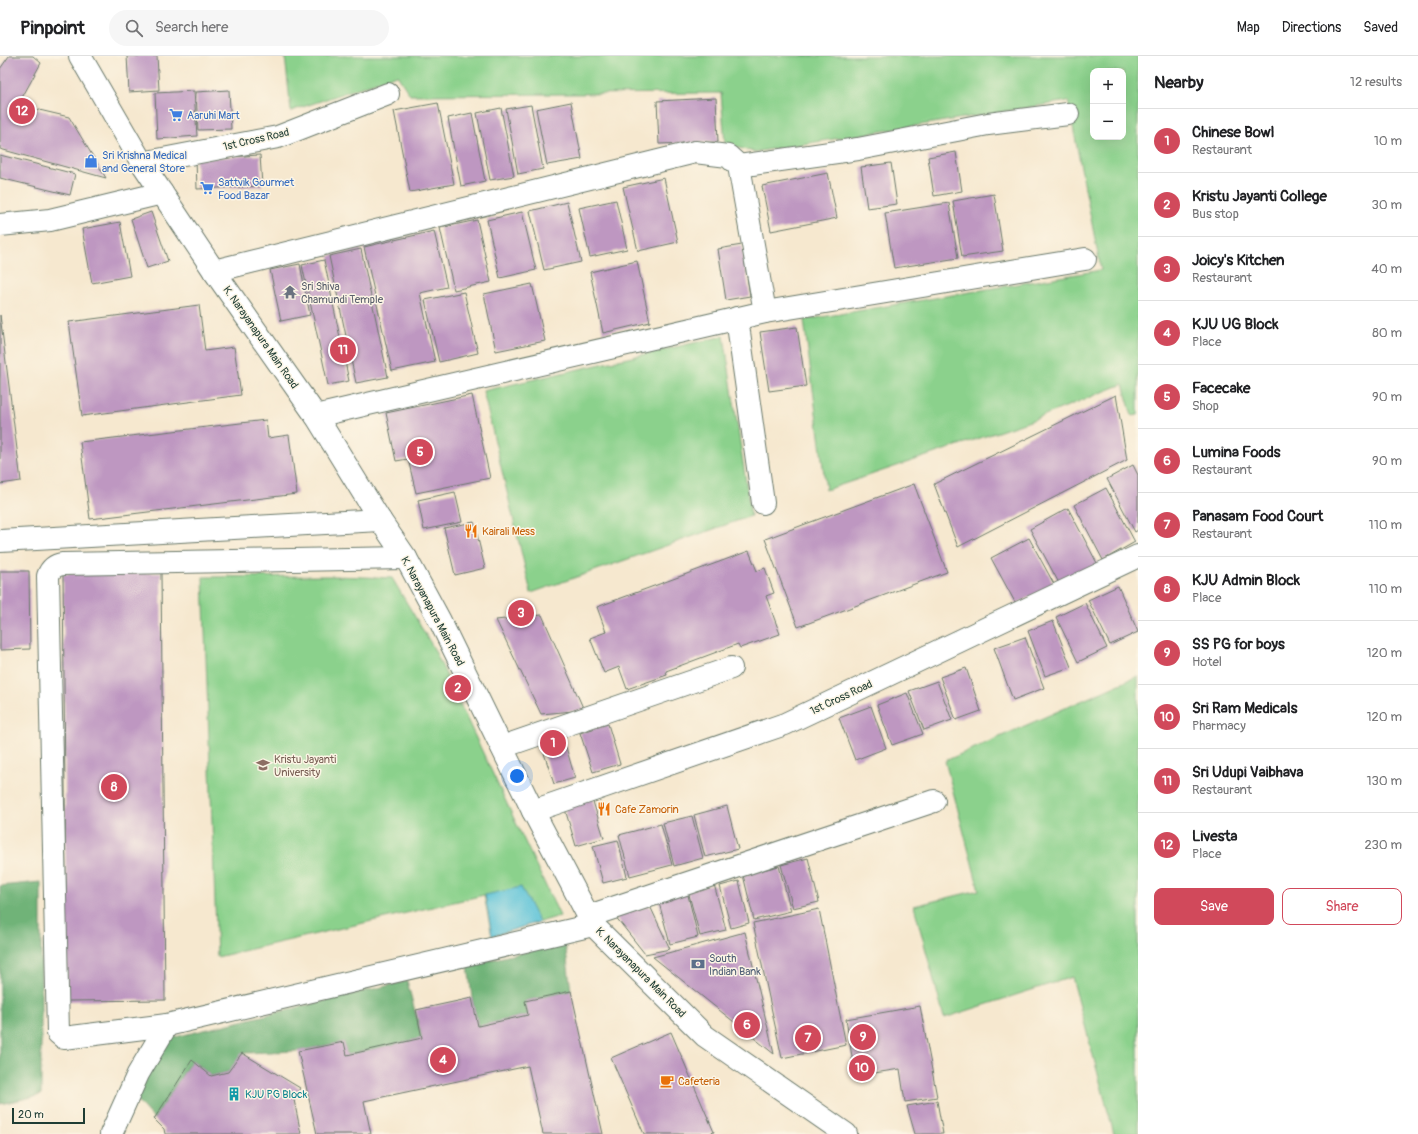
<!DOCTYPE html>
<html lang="en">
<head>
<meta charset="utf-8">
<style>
  body { margin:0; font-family:Pangolin,sans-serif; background:#f6f6f6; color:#202124 }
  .controls { position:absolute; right:12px; top:12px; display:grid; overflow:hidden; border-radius:8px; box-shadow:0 4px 16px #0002 }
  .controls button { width:36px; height:36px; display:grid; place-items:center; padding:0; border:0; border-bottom:1px solid #e0e0e0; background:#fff; color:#202124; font:20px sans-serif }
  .scale { position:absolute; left:12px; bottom:10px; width:73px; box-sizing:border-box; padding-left:4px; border:2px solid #1f3d34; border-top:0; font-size:11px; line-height:14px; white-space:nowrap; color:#1f3d34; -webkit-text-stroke:3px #fcf5e5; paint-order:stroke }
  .you { position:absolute; left:517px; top:720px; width:14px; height:14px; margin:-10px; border:3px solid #fff; border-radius:50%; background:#1a73e8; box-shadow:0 0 0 6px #1a73e833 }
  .badge { display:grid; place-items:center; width:26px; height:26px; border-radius:50%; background:#d1495b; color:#fff; font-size:13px; font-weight:700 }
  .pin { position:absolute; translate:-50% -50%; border:2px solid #fff; box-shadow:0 1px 4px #0006 }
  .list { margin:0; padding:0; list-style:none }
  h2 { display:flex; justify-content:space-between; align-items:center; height:52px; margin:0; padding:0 16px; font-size:17px }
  h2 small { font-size:13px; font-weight:400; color:#757577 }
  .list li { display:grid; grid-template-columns:26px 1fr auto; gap:12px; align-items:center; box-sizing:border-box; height:64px; padding:0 16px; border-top:1px solid #e0e0e0 }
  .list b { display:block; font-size:15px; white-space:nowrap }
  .list p { margin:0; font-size:13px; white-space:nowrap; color:#757577 }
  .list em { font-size:13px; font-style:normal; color:#757577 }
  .actions { display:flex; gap:8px; padding:12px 16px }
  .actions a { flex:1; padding:9px 0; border:1px solid #d1495b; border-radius:8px; text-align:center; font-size:14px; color:#d1495b }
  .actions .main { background:#d1495b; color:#fff }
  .icon { flex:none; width:22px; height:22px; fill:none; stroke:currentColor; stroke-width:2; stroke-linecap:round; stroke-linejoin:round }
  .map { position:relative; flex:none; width:1138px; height:1078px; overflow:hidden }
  header { display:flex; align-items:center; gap:24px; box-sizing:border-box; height:56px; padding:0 20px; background:#fff; border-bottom:1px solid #e0e0e0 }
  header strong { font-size:19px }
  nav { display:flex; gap:22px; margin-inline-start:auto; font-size:14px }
  .search { width:280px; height:36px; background:#f6f6f6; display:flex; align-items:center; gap:10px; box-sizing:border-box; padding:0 14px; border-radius:22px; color:#757577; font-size:15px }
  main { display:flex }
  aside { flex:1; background:#fff }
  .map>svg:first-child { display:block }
  .green { fill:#8bd18c; stroke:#558760; fill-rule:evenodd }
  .forest { fill:#70b378; stroke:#487856 }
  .water { fill:#5bc3d8; stroke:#3d8086 }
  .building { fill:#be97c1 }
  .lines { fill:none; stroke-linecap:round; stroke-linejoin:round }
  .minor-casing { stroke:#6a796a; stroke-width:24 }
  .minor { stroke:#fff; stroke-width:22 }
  .labels { text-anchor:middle; stroke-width:3; stroke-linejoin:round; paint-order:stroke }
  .shop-label { font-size:11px; fill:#366cbe; stroke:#fcf5e5; text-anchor:start }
  .street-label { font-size:11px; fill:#1f3d34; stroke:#fcf5e5 }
  .worship-label { font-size:11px; fill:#5b616d; stroke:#fcf5e5; text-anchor:start }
  .food-label { font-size:11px; fill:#c56008; stroke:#fcf5e5; text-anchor:start }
  .education-label { font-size:11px; fill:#785e54; stroke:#fcf5e5; text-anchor:start }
  .service-label { font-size:11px; fill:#4e5e75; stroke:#fcf5e5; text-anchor:start }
  .culture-label { font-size:11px; fill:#0d838f; stroke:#fcf5e5; text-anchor:start }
</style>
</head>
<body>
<header>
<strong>Pinpoint</strong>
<div class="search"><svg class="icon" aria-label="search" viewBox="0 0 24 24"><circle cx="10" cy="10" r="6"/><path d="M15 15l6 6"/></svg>Search here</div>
<nav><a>Map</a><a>Directions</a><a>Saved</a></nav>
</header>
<main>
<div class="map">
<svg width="1138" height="1078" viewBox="0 0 1138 1078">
  <rect width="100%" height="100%" fill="#fcf5e5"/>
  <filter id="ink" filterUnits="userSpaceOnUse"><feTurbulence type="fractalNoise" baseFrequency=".025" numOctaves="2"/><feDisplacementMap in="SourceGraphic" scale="8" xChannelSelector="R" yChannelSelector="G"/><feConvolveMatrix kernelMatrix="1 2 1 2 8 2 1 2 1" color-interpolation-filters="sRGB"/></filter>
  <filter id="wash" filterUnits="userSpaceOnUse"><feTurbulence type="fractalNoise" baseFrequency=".012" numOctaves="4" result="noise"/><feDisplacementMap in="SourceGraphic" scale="16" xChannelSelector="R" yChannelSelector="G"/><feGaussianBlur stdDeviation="0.9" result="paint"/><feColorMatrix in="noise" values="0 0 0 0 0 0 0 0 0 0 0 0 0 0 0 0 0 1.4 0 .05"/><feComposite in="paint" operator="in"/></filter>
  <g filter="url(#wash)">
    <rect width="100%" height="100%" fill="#f6e8cf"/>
    <!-- green -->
    <g class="green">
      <path d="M285,0H1138V359L1132,360L1123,328L1030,365L826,434L804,264L1101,214L1068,45L754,96L725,88L721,37L410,39L397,19L291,55ZM1093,15H1123V81H1093Z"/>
      <path d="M724,280L751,460L531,537L483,335Z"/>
      <path d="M333,520L392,522L433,591L560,860L492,880L484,839L217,901L203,521Z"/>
      <path d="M1138,620V1078H1114L1072,921L944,962L914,850L979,834L945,705Z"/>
    </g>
    <!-- forest -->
    <g class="forest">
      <path d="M41,826V1039L0,1048V830Z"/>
      <path d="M565,887L571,935L525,945L528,959L478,970L472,942L468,909Z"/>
      <path d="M407,925L422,982L347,999L344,986L298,995L243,997L228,1016L211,1020L192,1004L154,1063L132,1039L167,983Z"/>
    </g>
    <!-- water -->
    <path class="water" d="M521,831L539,866L492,880L485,839Z"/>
    <g id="blocks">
      <!-- building -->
      <g class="building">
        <path d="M9,0H33L41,7L18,49L69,61L106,122L0,93V13Z"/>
        <path d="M127,0H157L159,34L129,36Z"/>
        <path d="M229,34L231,73L198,74L196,36Z"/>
        <path d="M194,35L197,80L157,83L155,37Z"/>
        <path d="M716,42L718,86L659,88L657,45Z"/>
        <path d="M571,46L582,103L547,109L536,53Z"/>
        <path d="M438,47L454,128L410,136L394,55Z"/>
        <path d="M531,49L543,113L518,118L506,53Z"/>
        <path d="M501,52L514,120L490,124L477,57Z"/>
        <path d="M472,57L485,125L461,130L448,62Z"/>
        <path d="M956,96L962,135L934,140L928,101Z"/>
        <path d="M0,99L75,118L70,139L0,122Z"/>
        <path d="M260,99L262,130L197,133L196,103Z"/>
        <path d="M891,107L897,148L867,152L861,111Z"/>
        <path d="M828,117L837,162L771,175L762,130Z"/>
        <path d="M664,122L678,186L638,195L623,131Z"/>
        <path d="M994,138L1003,195L962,201L953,145Z"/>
        <path d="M616,144L627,193L590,201L579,152Z"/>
        <path d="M567,146L581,206L544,214L530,155Z"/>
        <path d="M949,147L958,202L894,212L885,157Z"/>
        <path d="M151,156L168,205L147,212L131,163Z"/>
        <path d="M522,156L536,214L500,222L487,164Z"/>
        <path d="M477,164L491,226L454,234L440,172Z"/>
        <path d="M120,166L130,220L92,227L82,173Z"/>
        <path d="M434,175L447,231L420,237L435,306L392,315L364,191Z"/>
        <path d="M742,189L750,240L726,244L718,193Z"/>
        <path d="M361,193L388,321L356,327L329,200Z"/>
        <path d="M324,204L349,325L328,329L302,209Z"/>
        <path d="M637,205L650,266L603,277L590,216Z"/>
        <path d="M300,208L310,259L281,265L270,214Z"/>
        <path d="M532,228L545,285L496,295L484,238Z"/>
        <path d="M464,236L478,297L439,306L425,244Z"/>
        <path d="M199,249L205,295L234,291L241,339L82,360L69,266Z"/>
        <path d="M0,259L21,425L0,428Z"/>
        <path d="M797,271L806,330L769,335L760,276Z"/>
        <path d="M472,339L490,422L416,437L408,403L396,405L386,357Z"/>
        <path d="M1116,339L1127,404L958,491L934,428Z"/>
        <path d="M266,364L268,382L289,379L297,438L90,463L80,386Z"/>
        <path d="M1133,409L1138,419V474L1135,476L1107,423Z"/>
        <path d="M914,428L947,516L798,571L765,483Z"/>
        <path d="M1106,432L1135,486L1103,504L1074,449Z"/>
        <path d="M455,436L462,466L424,474L418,444Z"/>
        <path d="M1068,452L1098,509L1060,529L1030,473Z"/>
        <path d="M474,466L485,512L455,519L444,472Z"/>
        <path d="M1029,482L1054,528L1016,548L991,502Z"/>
        <path d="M749,495L757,515L765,512L774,537L766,540L780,578L740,592L738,588L666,615L667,619L627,633L619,611L604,617L590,582L606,576L597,551Z"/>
        <path d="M0,515H29L30,593L0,594Z"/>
        <path d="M161,517L165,944L67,945L63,518Z"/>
        <path d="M1118,530L1138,576L1110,589L1088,544Z"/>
        <path d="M1085,547L1107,592L1078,606L1056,561Z"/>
        <path d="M542,559L584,654L541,658L496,564Z"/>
        <path d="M1053,565L1071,611L1045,620L1028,575Z"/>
        <path d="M1025,581L1044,632L1013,644L994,592Z"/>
        <path d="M966,612L981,655L956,664L940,621Z"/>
        <path d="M937,625L952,664L924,674L909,635Z"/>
        <path d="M907,637L923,678L892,689L877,649Z"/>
        <path d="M871,650L886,692L855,704L839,662Z"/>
        <path d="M608,668L620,708L593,716L580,677Z"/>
        <path d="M563,681L575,722L554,728L541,688Z"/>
        <path d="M592,742L604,782L576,790L564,750Z"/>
        <path d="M727,750L738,793L705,801L694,759Z"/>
        <path d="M692,760L703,802L674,810L663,767Z"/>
        <path d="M661,768L672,809L630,820L619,779Z"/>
        <path d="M618,784L627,821L603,827L593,790Z"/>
        <path d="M808,802L819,846L793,852L781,809Z"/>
        <path d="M779,810L791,855L754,864L743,819Z"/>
        <path d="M739,825L749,867L731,872L720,830Z"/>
        <path d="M714,828L726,874L700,880L688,835Z"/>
        <path d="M687,835L698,881L670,888L658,843Z"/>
        <path d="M650,850L670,893L645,898L615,860Z"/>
        <path d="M819,853L846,989L782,1002L753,867Z"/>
        <path d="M745,876L774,998L653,901Z"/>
        <path d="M571,935L603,1078H543L528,1010L364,1045L371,1078H317L298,995L344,986L347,999L422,982L416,954L472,942L478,970L528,959L525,945Z"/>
        <path d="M920,950L937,1041L905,1046L900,1013L855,1020L846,963Z"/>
        <path d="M671,976L714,1076L708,1078H644L611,1002Z"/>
        <path d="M242,997L300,1032L294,1044L301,1078H165L164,1073L154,1063L192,1004L211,1020L228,1016Z"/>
        <path d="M937,1045L943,1078H915L907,1050Z"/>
      </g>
    </g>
  </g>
  <g filter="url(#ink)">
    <use href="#blocks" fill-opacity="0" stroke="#6a796a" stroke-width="1"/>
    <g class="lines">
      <!-- minor casing -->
      <g class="minor-casing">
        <g id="minor">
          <path d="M80,0L142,107L214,215L316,360L380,464L406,502L440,565L533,755L593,869L705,980L846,1078"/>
          <path d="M142,107L278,81L388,38"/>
          <path d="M739,110L858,93L988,68L1068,58"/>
          <path d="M0,169L50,164L162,137"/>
          <path d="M214,215L695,96L728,100L739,110L765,256L316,360"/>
          <path d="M765,256L1085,203"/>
          <path d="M737,262L763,447"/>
          <path d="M0,485L380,464"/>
          <path d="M406,502L63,508C55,509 51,512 48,520L58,977L64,982L167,969L593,869"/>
          <path d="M502,691L731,612"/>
          <path d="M533,755L785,668L1138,500"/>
          <path d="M589,860L934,745"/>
          <path d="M111,1078L138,1018L167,969"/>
        </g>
      </g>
      <!-- minor -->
      <use href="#minor" class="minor"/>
    </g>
  </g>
  <!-- icons -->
  <defs>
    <g id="supermarket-bare" transform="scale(1.08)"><path d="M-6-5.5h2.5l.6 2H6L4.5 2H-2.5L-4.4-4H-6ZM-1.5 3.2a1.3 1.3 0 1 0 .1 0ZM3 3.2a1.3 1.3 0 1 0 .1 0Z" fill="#3f7fe0" stroke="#fcf5e5" stroke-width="2.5" paint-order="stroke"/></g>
    <g id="shop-bare" transform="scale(1.08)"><path d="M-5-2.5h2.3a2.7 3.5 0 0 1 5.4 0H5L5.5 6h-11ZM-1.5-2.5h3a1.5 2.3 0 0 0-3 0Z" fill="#3f7fe0" stroke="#fcf5e5" stroke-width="2.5" paint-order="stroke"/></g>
    <g id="temple-bare" transform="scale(1.08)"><path d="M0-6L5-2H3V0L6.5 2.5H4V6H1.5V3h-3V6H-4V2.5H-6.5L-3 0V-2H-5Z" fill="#6b7280" stroke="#fcf5e5" stroke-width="2.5" paint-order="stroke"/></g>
    <g id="restaurant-bare" transform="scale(1.08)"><path d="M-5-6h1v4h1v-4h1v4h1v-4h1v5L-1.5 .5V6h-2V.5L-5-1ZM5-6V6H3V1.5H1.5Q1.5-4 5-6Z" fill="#e8710a" stroke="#fcf5e5" stroke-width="2.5" paint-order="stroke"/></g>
    <g id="university-bare" transform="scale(1.08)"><path d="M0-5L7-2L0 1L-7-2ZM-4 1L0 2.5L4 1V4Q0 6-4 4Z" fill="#8d6e63" stroke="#fcf5e5" stroke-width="2.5" paint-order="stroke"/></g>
    <g id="bank-bare" transform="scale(1.08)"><path d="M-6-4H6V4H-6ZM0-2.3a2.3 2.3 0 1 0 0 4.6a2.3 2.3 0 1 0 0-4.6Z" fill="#5c6f8a" stroke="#fcf5e5" stroke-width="2.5" paint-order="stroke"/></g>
    <g id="cafe-bare" transform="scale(1.08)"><path d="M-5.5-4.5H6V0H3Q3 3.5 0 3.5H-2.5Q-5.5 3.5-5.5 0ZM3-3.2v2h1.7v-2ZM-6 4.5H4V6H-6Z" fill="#e8710a" stroke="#fcf5e5" stroke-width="2.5" paint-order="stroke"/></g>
    <g id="building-bare" transform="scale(1.08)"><path d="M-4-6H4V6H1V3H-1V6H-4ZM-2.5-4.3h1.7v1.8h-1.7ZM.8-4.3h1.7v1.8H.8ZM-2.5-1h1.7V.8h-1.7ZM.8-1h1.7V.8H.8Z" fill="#0f9aa8" stroke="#fcf5e5" stroke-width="2.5" paint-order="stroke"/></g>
  </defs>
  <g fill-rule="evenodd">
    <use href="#supermarket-bare" x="176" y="59"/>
    <use href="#shop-bare" x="91" y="105"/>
    <use href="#supermarket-bare" x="207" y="132"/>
    <use href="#temple-bare" x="290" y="236"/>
    <use href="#restaurant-bare" x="471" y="475"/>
    <use href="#university-bare" x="263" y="709"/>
    <use href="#restaurant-bare" x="604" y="753"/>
    <use href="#bank-bare" x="698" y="908"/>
    <use href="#cafe-bare" x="667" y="1025"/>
    <use href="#building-bare" x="234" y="1038"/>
  </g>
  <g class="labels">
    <!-- shop labels -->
    <g class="shop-label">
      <text x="187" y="63">Aaruhi Mart</text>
      <text x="102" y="103">Sri Krishna Medical<tspan x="102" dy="13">and General Store</tspan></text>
      <text x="218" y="130">Sattvik Gourmet<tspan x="218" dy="13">Food Bazar</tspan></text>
    </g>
    <!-- street labels -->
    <g class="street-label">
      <text transform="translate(256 83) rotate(-13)" y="4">1st Cross Road</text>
      <text transform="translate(261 281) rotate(55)" y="4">K. Narayanapura Main Road</text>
      <text transform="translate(433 555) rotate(62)" y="4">K. Narayanapura Main Road</text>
      <text transform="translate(841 641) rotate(-25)" y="4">1st Cross Road</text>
      <text transform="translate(641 916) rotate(45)" y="4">K. Narayanapura Main Road</text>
    </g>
    <!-- worship labels -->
    <g class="worship-label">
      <text x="301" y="234">Sri Shiva<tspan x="301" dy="13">Chamundi Temple</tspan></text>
    </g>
    <!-- food labels -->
    <g class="food-label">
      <text x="482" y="479">Kairali Mess</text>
      <text x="615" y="757">Cafe Zamorin</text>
      <text x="678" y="1029">Cafeteria</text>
    </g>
    <!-- education labels -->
    <g class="education-label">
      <text x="274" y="707">Kristu Jayanti<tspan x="274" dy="13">University</tspan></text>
    </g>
    <!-- service labels -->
    <g class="service-label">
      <text x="709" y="906">South<tspan x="709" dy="13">Indian Bank</tspan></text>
    </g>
    <!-- culture labels -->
    <g class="culture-label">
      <text x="245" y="1042">KJU PG Block</text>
    </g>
  </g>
</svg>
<div class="controls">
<button>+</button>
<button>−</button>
</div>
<div class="scale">20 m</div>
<div class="you"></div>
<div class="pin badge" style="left:553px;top:687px">1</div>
<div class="pin badge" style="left:458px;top:632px">2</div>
<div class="pin badge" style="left:521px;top:557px">3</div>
<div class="pin badge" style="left:443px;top:1004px">4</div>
<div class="pin badge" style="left:420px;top:396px">5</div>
<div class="pin badge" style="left:747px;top:969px">6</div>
<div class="pin badge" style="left:808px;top:982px">7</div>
<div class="pin badge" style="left:114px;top:731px">8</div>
<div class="pin badge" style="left:863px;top:981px">9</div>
<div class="pin badge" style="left:862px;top:1012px">10</div>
<div class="pin badge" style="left:343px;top:294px">11</div>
<div class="pin badge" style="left:22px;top:55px">12</div>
</div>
<aside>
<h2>Nearby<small>12 results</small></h2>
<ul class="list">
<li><span class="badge">1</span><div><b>Chinese Bowl</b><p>Restaurant</p></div><em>10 m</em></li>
<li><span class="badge">2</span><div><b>Kristu Jayanti College</b><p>Bus stop</p></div><em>30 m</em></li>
<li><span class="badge">3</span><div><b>Joicy's Kitchen</b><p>Restaurant</p></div><em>40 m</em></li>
<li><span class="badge">4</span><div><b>KJU UG Block</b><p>Place</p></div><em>80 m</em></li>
<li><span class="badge">5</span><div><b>Facecake</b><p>Shop</p></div><em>90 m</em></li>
<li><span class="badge">6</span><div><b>Lumina Foods</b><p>Restaurant</p></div><em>90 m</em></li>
<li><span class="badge">7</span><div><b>Panasam Food Court</b><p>Restaurant</p></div><em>110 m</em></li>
<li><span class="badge">8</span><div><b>KJU Admin Block</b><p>Place</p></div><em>110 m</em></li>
<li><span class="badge">9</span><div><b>SS PG for boys</b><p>Hotel</p></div><em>120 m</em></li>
<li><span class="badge">10</span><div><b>Sri Ram Medicals</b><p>Pharmacy</p></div><em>120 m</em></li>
<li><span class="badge">11</span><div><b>Sri Udupi Vaibhava</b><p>Restaurant</p></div><em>130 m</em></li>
<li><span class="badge">12</span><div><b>Livesta</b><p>Place</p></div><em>230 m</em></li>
</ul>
<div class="actions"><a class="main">Save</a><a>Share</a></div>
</aside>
</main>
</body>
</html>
